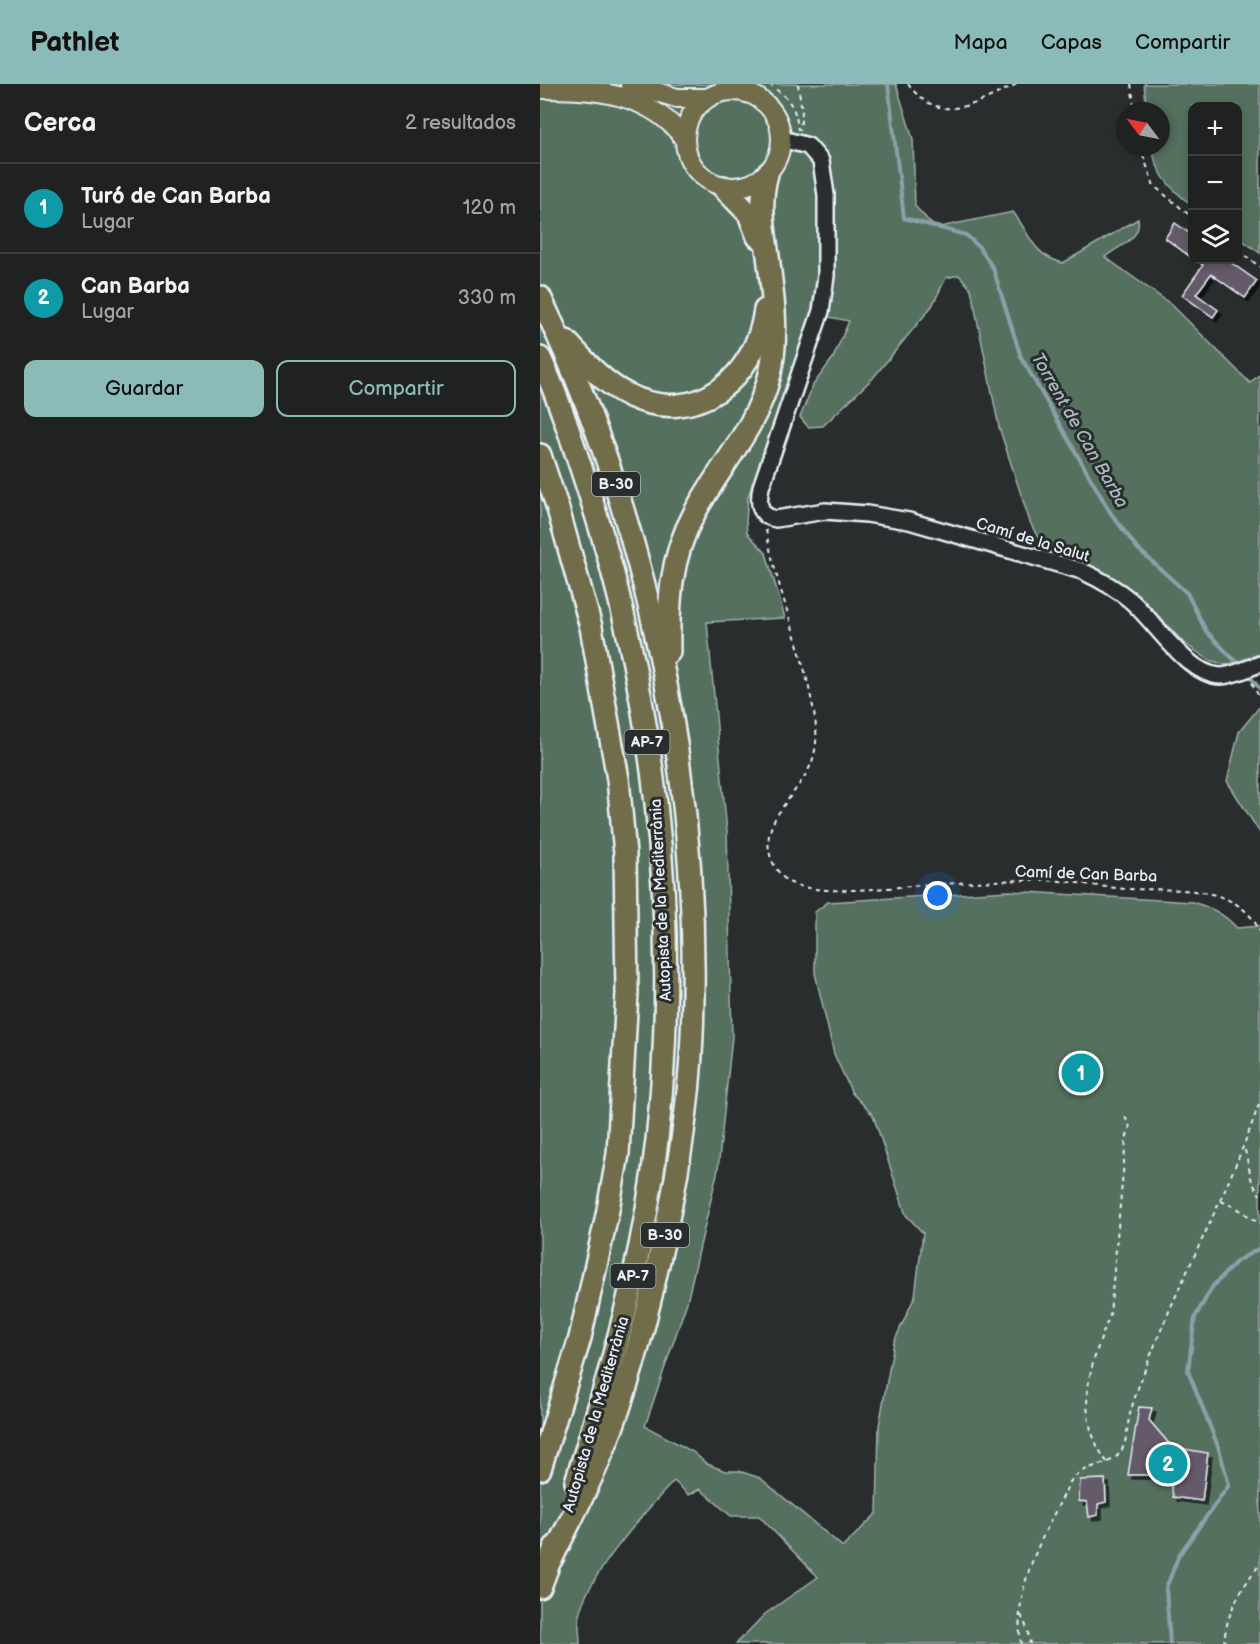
<!DOCTYPE html>
<html lang="es">
<head>
<meta charset="utf-8">
<style>
  body { margin:0; font-family:"Balsamiq Sans",sans-serif; background:#282a2a; color:#f1f3f6 }
  .controls { position:absolute; right:18px; top:18px; display:grid; overflow:hidden; border-radius:12px; box-shadow:0 3px 9px #0003 }
  .controls button { width:54px; height:54px; display:grid; place-items:center; padding:0; border:0; border-bottom:2px solid #3d3f40; background:#202222; color:#f1f3f6; font:30px sans-serif }
  .compass { position:absolute; left:576px; top:18px; width:54px; height:54px; border-radius:50%; background:#202222; box-shadow:0 3px 9px #0003; rotate:302deg }
  .you { position:absolute; left:398px; top:812px; width:21px; height:21px; margin:-15px; border:4px solid #fff; border-radius:50%; background:#1a73e8; box-shadow:0 0 0 9px #1a73e833 }
  .badge { display:grid; place-items:center; width:39px; height:39px; border-radius:50%; background:#8bbbb9; color:#fff; font-size:20px; font-weight:700 }
  .pin { position:absolute; translate:-50% -50%; border:3px solid #fff; box-shadow:0 2px 6px #0006 }
  .list { margin:0; padding:0; list-style:none }
  h2 { display:flex; justify-content:space-between; align-items:center; height:78px; margin:0; padding:0 24px; font-size:26px }
  h2 small { font-size:20px; font-weight:400; color:#a2a4a5 }
  .list li { display:grid; grid-template-columns:39px 1fr auto; gap:18px; align-items:center; box-sizing:border-box; height:90px; padding:0 24px; border-top:2px solid #3d3f40 }
  .list b { display:block; font-size:22px; white-space:nowrap }
  .list p { margin:0; font-size:20px; white-space:nowrap; color:#a2a4a5 }
  .list em { font-size:20px; font-style:normal; color:#a2a4a5 }
  .actions { display:flex; gap:12px; padding:18px 24px }
  .actions a { flex:1; padding:14px 0; border:2px solid #8bbbb9; border-radius:12px; text-align:center; font-size:21px; color:#8bbbb9 }
  .actions .main { background:#8bbbb9; color:#111 }
  .icon { flex:none; width:33px; height:33px; fill:none; stroke:currentColor; stroke-width:2; stroke-linecap:round; stroke-linejoin:round }
  .map { position:relative; flex:none; width:720px; height:1560px; overflow:hidden }
  header { display:flex; align-items:center; gap:36px; box-sizing:border-box; height:84px; padding:0 30px; background:#8bbbb9; color:#111 }
  header strong { font-size:28px }
  nav { display:flex; gap:33px; margin-inline-start:auto; font-size:21px }
  main { display:flex }
  aside { flex:1; background:#202222 }
  .map>svg:first-child { display:block }
  .green { fill:#55705f; stroke:#9eb0ac; stroke-width:1.5 }
  .lines { fill:none; stroke-linecap:round; stroke-linejoin:round }
  .stream { stroke:#8ba0a8; stroke-width:4 }
  .building { fill:#655a69; stroke:#e8f1f8; stroke-width:1.5; filter:url(#shadow) }
  .minor-casing { stroke:#e8f1f8; stroke-width:20 }
  .major-casing { stroke:#e8f1f8; stroke-width:22 }
  .highway-casing { stroke:#e8f1f8; stroke-width:26 }
  .path { stroke:#e8f1f8; stroke-width:2; stroke-dasharray:4.5 4.5; stroke-linecap:butt }
  .minor { stroke:#2a2d2e; stroke-width:15 }
  .major { stroke:#716d4b; stroke-width:18 }
  .highway { stroke:#716d4b; stroke-width:21 }
  .labels { text-anchor:middle; stroke-width:6; stroke-linejoin:round; paint-order:stroke }
  .shield { fill:#2a2d2e; stroke:#afb6bb; stroke-width:1.5 }
  .shield-label { font-size:15px; font-weight:bold; fill:#e8f1f8 }
  .street-label { font-size:16px; fill:#e8f1f8; stroke:#2a2d2e }
  .water-label { font-size:18px; font-style:italic; fill:#aabbc2; stroke:#2a2d2e }
</style>
</head>
<body>
<header>
<strong>Pathlet</strong>
<nav><a>Mapa</a><a>Capas</a><a>Compartir</a></nav>
</header>
<main>
<aside>
<h2>Cerca<small>2 resultados</small></h2>
<ul class="list">
<li><span class="badge" style="background:#0f9aa8">1</span><div><b>Turó de Can Barba</b><p>Lugar</p></div><em>120 m</em></li>
<li><span class="badge" style="background:#0f9aa8">2</span><div><b>Can Barba</b><p>Lugar</p></div><em>330 m</em></li>
</ul>
<div class="actions"><a class="main">Guardar</a><a>Compartir</a></div>
</aside>
<div class="map">
<svg width="720" height="1560" viewBox="0 0 720 1560">
  <defs>
    <filter id="shadow"><feDropShadow dx="4" dy="4" stdDeviation="0" flood-color="#0009"/></filter>
  </defs>
  <rect width="100%" height="100%" fill="#2a2d2e"/>
  <filter id="ink" filterUnits="userSpaceOnUse"><feTurbulence type="fractalNoise" baseFrequency=".0167" numOctaves="2"/><feDisplacementMap in="SourceGraphic" scale="12" xChannelSelector="R" yChannelSelector="G"/><feConvolveMatrix kernelMatrix="1 2 1 2 8 2 1 2 1" color-interpolation-filters="sRGB"/></filter>
  <g filter="url(#ink)">
    <!-- green -->
    <g class="green">
      <path d="M0,0H356L373,55L375,122L395,144L473,128C491,151 492,171 523,179L598,135C602,155 578,162 565,173L632,221L710,299L720,290V570L686,581L669,576L644,559L598,510L551,485L515,474L501,460L490,438L459,343L431,205L419,191L406,194L392,222L333,294L283,342L268,343L260,333L273,301L293,274L309,237L270,229L252,290L208,413L206,437L207,449L226,469L245,534L167,538L187,748L192,953L178,1085L147,1218L105,1342L153,1368L167,1380L185,1387H199L220,1394L303,1463L337,1429L339,1342L354,1258L375,1212L383,1149L366,1131L333,1031L312,1009L294,970L275,889V828L288,818L469,807L652,818C672,824 683,829 697,844L720,842V1560H196L225,1530L278,1493L219,1432H191L160,1405L149,1411L134,1397C107,1425 45,1495 39,1532C38,1541 40,1551 40,1560H0Z"/>
      <path d="M604,0H720V169L698,153V22H652V121C632,107 615,88 612,63H621V27H607Z"/>
      <path d="M720,622V749L687,697L699,648Z"/>
    </g>
    <g class="lines">
      <!-- stream -->
      <g class="stream">
        <path d="M348,0L364,134L426,151L439,163L453,184L481,273L570,428L597,464L647,509L666,547L702,584"/>
        <path d="M707,589L720,605"/>
        <path d="M630,1560L626,1504L639,1471L689,1401L679,1365L648,1287L655,1233L673,1202L697,1177L720,1164"/>
      </g>
    </g>
    <!-- building -->
    <g class="building">
      <path d="M635,139L652,151V174L625,154Z"/>
      <path d="M655,176H687L717,197L705,214L671,190L656,210L678,226L673,233L642,211L663,181Z"/>
      <path d="M599,1323L612,1324L609,1336L632,1363L668,1369L662,1417L633,1413L630,1391H588Z"/>
      <path d="M565,1395L566,1418L558,1420V1431L549,1433L547,1418L539,1417L540,1396Z"/>
    </g>
    <g class="lines">
      <!-- minor casing -->
      <g class="minor-casing">
        <path id="minor" d="M242,55L268,62L281,77L286,111V192L281,227L221,403C218,418 218,432 236,435L285,427L327,430L369,437L542,487C559,495 576,504 590,516C615,537 646,590 680,592C693,592 708,584 720,580"/>
      </g>
      <!-- major casing -->
      <g class="major-casing">
        <g id="major">
          <path d="M90,0L137,14H168"/>
          <path d="M0,5C53,4 112,9 145,56"/>
          <circle cx="193" cy="55" r="48"/>
        </g>
      </g>
      <!-- highway casing -->
      <g class="highway-casing">
        <g id="highway">
          <path d="M183,103L209,130L218,153"/>
          <path d="M0,213C109,441 162,699 152,952C149,1031 135,1109 117,1185C104,1245 88,1305 65,1362C50,1400 30,1437 12,1474"/>
          <path d="M26,257C45,277 62,298 88,311C156,344 216,294 225,226"/>
          <path d="M0,274C18,312 31,354 44,393C115,605 141,834 117,1056C104,1172 71,1287 36,1398"/>
          <path d="M0,371L18,425L51,543L78,695L85,770L87,909L78,1070L67,1131L40,1254L0,1385"/>
          <path d="M129,568C128,519 130,474 154,430C179,383 217,344 230,290C239,251 233,211 228,172C224,144 219,118 227,90"/>
          <path d="M0,1503L15,1463"/>
        </g>
      </g>
      <!-- path -->
      <g class="path">
        <path d="M229,0C248,14 256,21 258,46"/>
        <path d="M258,0L262,28L260,46"/>
        <path d="M368,0C400,44 439,18 477,0"/>
        <path d="M591,0L595,27"/>
        <path d="M600,63L614,102L652,133"/>
        <path d="M698,166L720,183"/>
        <path d="M226,446C236,500 257,551 269,604C273,624 279,645 275,666C269,708 212,733 233,779C237,787 244,796 251,799C280,812 341,804 373,802C415,799 458,796 500,796C529,796 557,803 586,805C631,807 698,797 720,848"/>
        <path d="M712,599L720,615"/>
        <path d="M705,1066L712,1098L720,1111"/>
        <path d="M681,1117L697,1124L720,1140"/>
        <path d="M567,1378C532,1329 550,1282 570,1231L586,1055L590,1043L584,1031"/>
        <path d="M481,1531L487,1544L490,1560"/>
        <path d="M481,1560C472,1500 505,1450 530,1398C547,1377 567,1385 580,1369C587,1359 587,1345 589,1334C594,1313 602,1293 610,1273C644,1186 690,1106 720,1017"/>
        <path d="M684,1560C686,1529 701,1504 720,1480"/>
      </g>
      <!-- minor -->
      <use href="#minor" class="minor"/>
      <!-- major -->
      <use href="#major" class="major"/>
      <!-- highway -->
      <use href="#highway" class="highway"/>
    </g>
  </g>
  <g class="labels">
    <!-- shield labels -->
    <g class="shield">
      <rect x="52" y="388" width="48" height="24" rx="4.5"/>
      <rect x="84.5" y="646" width="45" height="24" rx="4.5"/>
      <rect x="101" y="1139" width="48" height="24" rx="4.5"/>
      <rect x="70.5" y="1180" width="45" height="24" rx="4.5"/>
    </g>
    <g class="shield-label">
      <text x="76" y="405">B-30</text>
      <text x="107" y="663">AP-7</text>
      <text x="125" y="1156">B-30</text>
      <text x="93" y="1197">AP-7</text>
    </g>
    <!-- street labels -->
    <g class="street-label">
      <text transform="translate(493 455) rotate(17)" y="6">Camí de la Salut</text>
      <text transform="translate(546 789) rotate(2)" y="6">Camí de Can Barba</text>
      <text transform="translate(120 816) rotate(-93)" y="6">Autopista de la Mediterrània</text>
      <text transform="translate(55 1330) rotate(-74)" y="6">Autopista de la Mediterrània</text>
    </g>
    <!-- water labels -->
    <g class="water-label">
      <text transform="translate(540 346) rotate(60)" y="6">Torrent de Can Barba</text>
    </g>
  </g>
</svg>
<div class="controls">
<button>+</button>
<button>−</button>
<button><svg class="icon" aria-label="layers" viewBox="0 0 24 24"><path d="M12 4l9 5-9 5-9-5zM3 14l9 5 9-5"/></svg></button>
</div>
<svg class="compass" viewBox="-18 -18 36 36"><path d="M0-13l5 13h-10z" fill="#e53935"/><path d="M0 13l5-13h-10z" fill="#a2a4a5"/></svg>
<div class="you"></div>
<div class="pin badge" style="left:541px;top:989px;background:#0f9aa8">1</div>
<div class="pin badge" style="left:628px;top:1380px;background:#0f9aa8">2</div>
</div>
</main>
</body>
</html>
